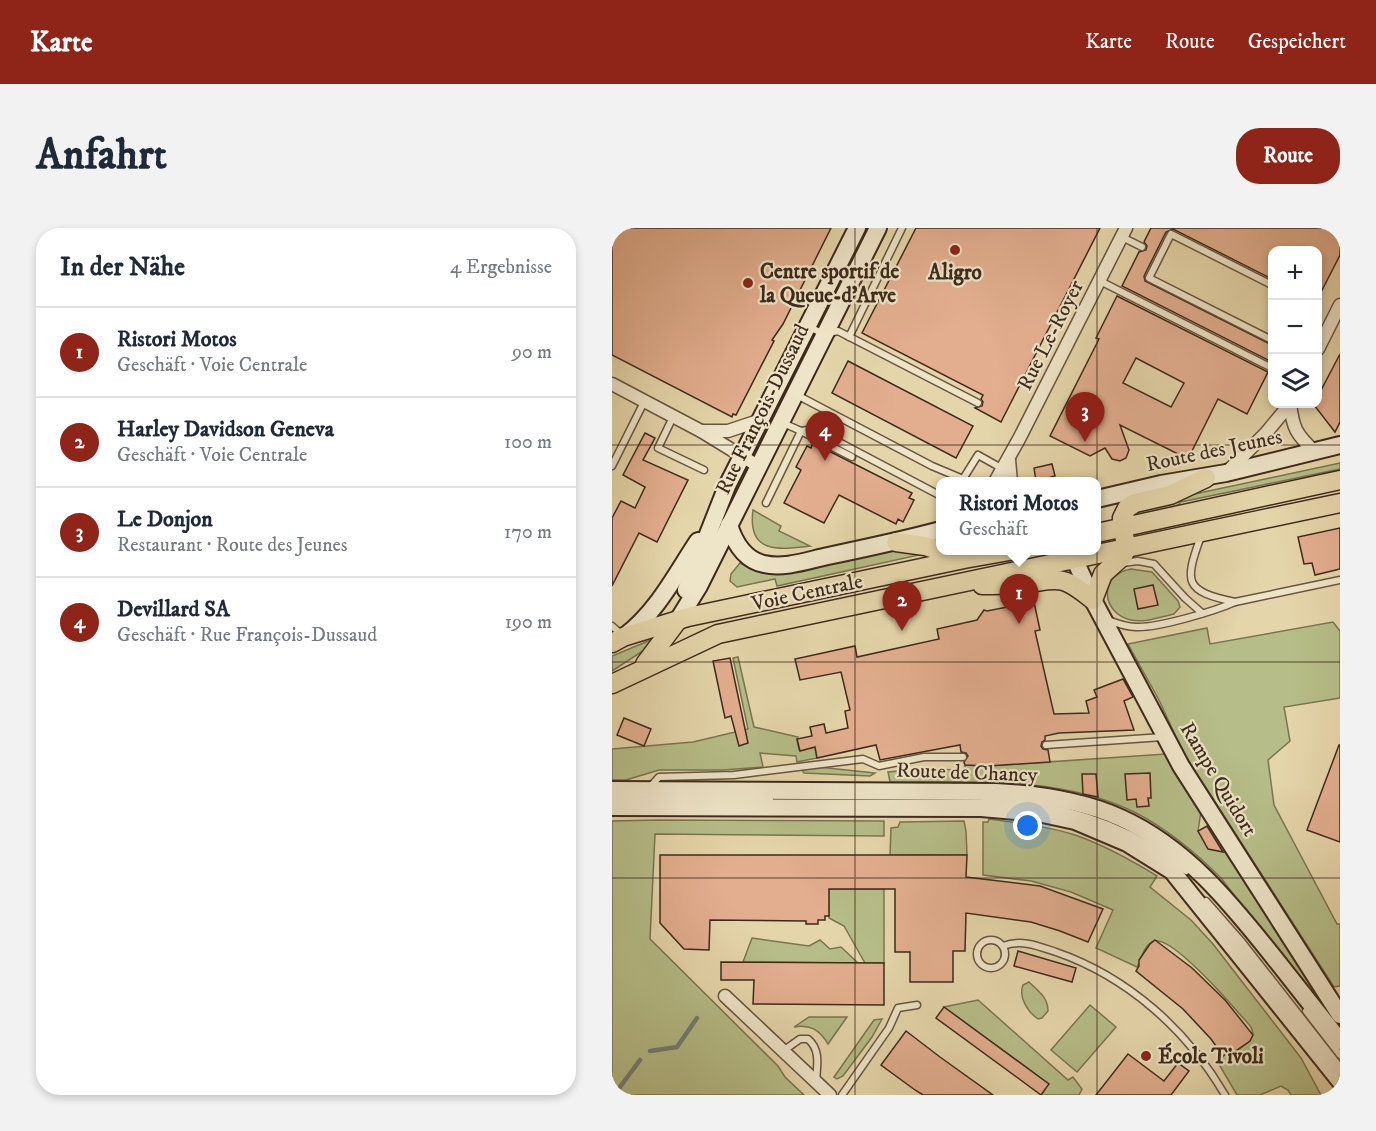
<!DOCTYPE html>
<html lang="de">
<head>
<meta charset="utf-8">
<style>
  body { margin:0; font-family:"IM FELL DW Pica",serif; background:#f2f2f3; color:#1f2937 }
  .controls { position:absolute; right:18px; top:18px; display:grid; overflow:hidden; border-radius:12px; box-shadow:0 3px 9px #0003 }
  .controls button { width:54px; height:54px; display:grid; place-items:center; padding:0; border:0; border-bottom:2px solid #e0e1e3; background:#fff; color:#1f2937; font:30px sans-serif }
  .you { position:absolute; left:416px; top:598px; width:21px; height:21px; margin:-15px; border:4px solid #fff; border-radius:50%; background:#1a73e8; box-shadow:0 0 0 9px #1a73e833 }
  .badge { display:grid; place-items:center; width:39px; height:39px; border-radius:50%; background:#8f2418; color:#fff; font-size:20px; font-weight:700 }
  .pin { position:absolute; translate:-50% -50px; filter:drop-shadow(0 2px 3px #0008) }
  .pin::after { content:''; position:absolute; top:32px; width:21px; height:18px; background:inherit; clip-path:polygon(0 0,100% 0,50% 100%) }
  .popup { position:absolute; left:324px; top:249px; width:165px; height:78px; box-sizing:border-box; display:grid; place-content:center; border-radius:12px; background:#fff; filter:drop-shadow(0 2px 4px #0005); font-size:20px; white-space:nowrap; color:#747a83 }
  .popup b { font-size:22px; color:#1f2937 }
  .popup::after { content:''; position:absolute; left:50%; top:100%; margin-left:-12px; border:12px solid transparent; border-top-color:#fff }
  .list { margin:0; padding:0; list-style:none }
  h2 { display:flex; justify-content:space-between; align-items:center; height:78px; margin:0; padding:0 24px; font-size:26px }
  h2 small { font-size:20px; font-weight:400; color:#747a83 }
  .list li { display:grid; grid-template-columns:39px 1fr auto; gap:18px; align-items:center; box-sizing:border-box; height:90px; padding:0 24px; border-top:2px solid #e0e1e3 }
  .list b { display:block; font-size:22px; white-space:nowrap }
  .list p { margin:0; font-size:20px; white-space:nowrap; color:#747a83 }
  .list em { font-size:20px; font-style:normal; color:#747a83 }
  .icon { flex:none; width:33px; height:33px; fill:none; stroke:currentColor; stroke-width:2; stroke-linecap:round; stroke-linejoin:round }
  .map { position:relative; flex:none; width:728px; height:867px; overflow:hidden; border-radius:24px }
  header { display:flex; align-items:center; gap:36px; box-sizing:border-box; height:84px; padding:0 30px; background:#8f2418; color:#fff }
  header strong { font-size:28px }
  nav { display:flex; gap:33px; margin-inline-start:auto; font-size:21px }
  .intro { display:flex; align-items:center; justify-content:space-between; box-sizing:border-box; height:144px; padding:0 36px }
  h1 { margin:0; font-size:42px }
  .button { padding:15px 27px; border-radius:24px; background:#8f2418; color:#fff; font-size:21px; font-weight:700 }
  main { display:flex; gap:36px; padding:0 36px }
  aside { flex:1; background:#fff; border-radius:24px; box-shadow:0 3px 9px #0003 }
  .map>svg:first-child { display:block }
  .green { fill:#b6bd88; stroke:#7a7452; stroke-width:1.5 }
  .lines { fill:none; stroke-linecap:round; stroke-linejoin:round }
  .stream { stroke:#757e77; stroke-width:4.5 }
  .building { fill:#e2ae8f; stroke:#3e2a1c; stroke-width:1.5; fill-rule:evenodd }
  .lane-casing { stroke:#685540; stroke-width:9 }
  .street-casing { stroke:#685540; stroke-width:15 }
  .secondary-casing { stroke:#3e2a1c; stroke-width:20 }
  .primary-casing { stroke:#3e2a1c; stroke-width:21 }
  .lane { stroke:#eee4c8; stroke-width:6 }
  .street { stroke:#eee4c8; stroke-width:12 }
  .secondary { stroke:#eee4c8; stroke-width:16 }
  .primary { stroke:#e5d5aa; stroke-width:18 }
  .grid { fill:none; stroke:#3e2a1c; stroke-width:1.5; stroke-opacity:0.55 }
  .poi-dot { fill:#8f2418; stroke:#eee4c8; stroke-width:2 }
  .labels { text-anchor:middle; stroke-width:4.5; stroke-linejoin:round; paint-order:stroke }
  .poi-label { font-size:21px; font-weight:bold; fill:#3e2a1c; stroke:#eee4c8; text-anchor:start }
  .street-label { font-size:21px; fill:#3e2a1c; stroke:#eee4c8 }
</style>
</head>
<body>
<header>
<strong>Karte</strong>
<nav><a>Karte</a><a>Route</a><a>Gespeichert</a></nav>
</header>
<div class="intro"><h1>Anfahrt</h1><a class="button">Route</a></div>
<main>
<aside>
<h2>In der Nähe<small>4 Ergebnisse</small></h2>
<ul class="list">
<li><span class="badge">1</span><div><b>Ristori Motos</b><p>Geschäft · Voie Centrale</p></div><em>90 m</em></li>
<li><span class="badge">2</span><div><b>Harley Davidson Geneva</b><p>Geschäft · Voie Centrale</p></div><em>100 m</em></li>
<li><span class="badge">3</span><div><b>Le Donjon</b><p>Restaurant · Route des Jeunes</p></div><em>170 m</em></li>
<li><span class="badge">4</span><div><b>Devillard SA</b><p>Geschäft · Rue François-Dussaud</p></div><em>190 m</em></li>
</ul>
</aside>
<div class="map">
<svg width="728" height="867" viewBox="0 0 728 867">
  <rect width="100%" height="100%" fill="#e5d5aa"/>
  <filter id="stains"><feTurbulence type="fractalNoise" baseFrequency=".00333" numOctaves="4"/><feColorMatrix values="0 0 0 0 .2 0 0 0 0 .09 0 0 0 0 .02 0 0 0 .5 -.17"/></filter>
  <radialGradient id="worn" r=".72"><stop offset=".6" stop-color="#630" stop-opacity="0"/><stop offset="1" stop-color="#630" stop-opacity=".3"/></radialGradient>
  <!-- green -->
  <g class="green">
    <path d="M195,115L199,117L160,195L156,193Z"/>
    <path d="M728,235V241L569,274L562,281L520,290L524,283L559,271Z"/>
    <path d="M141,282L169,298L167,303L198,318C167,322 135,326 141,282Z"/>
    <path d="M277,322H307V327L165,358L163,351L125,359L118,353L119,346L128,335L137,340L153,344Z"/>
    <path d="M519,341L540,344L566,373L568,379L562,386C548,389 533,395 519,392C489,385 486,347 519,341Z"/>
    <path d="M721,394L728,403V470L672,479L678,513L656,532L662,577L725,696H728V758L722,759L571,524L547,472L516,416L595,400L598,416Z"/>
    <path d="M41,411L43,415L0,443V428Z"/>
    <path d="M126,429L142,499L186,509L185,512L187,522L203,519L205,530L185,534L184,528L148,525L151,539L111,542H47L14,552H0V521L81,514L136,501L121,430Z"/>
    <path d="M554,526L589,583L586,603L598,621L616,625L726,797L724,798L609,650C583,624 554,600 522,584C448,548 358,554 278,554L276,544L305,541L353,542V537L376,538Z"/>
    <path d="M206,539L263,545L258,548L192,545L190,542Z"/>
    <path d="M377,591C405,595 435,598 463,607C492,617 519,632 545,648L538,659L579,692L601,716L689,830L709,867H679L676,862L669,858L648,867H625L605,833L619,822L623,824L638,813L641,805L639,799C626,784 561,707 542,713C532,716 529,732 525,739L484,720L501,682L459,664L419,653L371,647V594H376Z"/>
    <path d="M46,592L272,593V608L43,606L38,711L166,838L173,849L192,867H0V593Z"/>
    <path d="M352,593L354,603L355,627H278L279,600L286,599L288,594Z"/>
    <path d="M217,661H272V735H253L232,698L217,690Z"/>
    <path d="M140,710L197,718L208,712L218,721L229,719L246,735L131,734Z"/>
    <path d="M417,754C426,763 436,769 436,783L430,790L426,791C416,784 406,769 411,757Z"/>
    <path d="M366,772L456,852L461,849L470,861L467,867H429L436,856L332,779Z"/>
    <path d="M478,777L504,799L465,844L439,822Z"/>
    <path d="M197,789H235L216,816C208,802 198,796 182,799Z"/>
    <path d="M270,791L260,809L231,848L225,851L222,849L262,792Z"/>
  </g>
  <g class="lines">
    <!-- stream -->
    <g class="stream">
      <path d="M38,823L65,819L85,790"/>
      <path d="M2,867L28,832"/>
    </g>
  </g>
  <!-- building -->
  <g class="building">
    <path d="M0,0H219L171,96L160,112L162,113L124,187L121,186L120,189L0,127Z"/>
    <path d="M304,0H488L389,194L363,180L370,178L371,174L369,171L371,167L250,105Z"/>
    <path d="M539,0H728V27L705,72V22H660V51L561,1L554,4L532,48L533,53L660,117V134L510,58L527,24L534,22L535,18L532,14Z"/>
    <path d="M505,68L656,144L635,186L606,171L576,231L508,197L517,222L514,230L508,233L500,231L493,220L478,228L438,208L487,111L484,110ZM524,130L572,155L559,179L511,155Z"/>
    <path d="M728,126V194L723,204L702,177L705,176V170Z"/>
    <path d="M236,133L361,198L344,230L220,165Z"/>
    <path d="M33,205L43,210L31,232L76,252L45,314L27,305L0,358V290L9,273L23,280L33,259L11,247Z"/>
    <path d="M201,215L300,265L297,270L302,272L291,294L286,291L284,296L227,267L212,295L172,275L189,242L184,239L195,218L199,220Z"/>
    <path d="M440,236L443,248L424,253L422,240Z"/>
    <path d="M728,300V341L703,347L700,335L692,336L686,309Z"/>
    <path d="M541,357L546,377L526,381L522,361Z"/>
    <path d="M422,374L428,402L423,403L442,486L477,485L474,473L485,469L482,462L511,451L521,469L512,473L522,502L447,505L433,508V512L430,514L429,518L431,521L436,522L438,534L376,538L353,537L352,534L356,528L354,525L349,524L348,517L268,532L264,517L205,530L203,519L188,523L185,511L200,508L198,499L212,496L214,505L236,500L233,483L238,482L229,444L188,452L183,431L243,418L245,429L327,411L325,401L365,392L372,382L375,383Z"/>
    <path d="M118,430L136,515L127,518L119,488L113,490L101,433Z"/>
    <path d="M12,490L39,501L32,518L5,507Z"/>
    <path d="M727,517H728V614L695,602Z"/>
    <path d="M538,545L539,570H536L537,578L525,579L524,571L515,572L513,546Z"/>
    <path d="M470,546H484L486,569L471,566Z"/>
    <path d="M595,598L611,624L596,621L586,603Z"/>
    <path d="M48,627H355L354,649L428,658L491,681L476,714L448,703L419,694L354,685L353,723H341V754H298V724H283V661H217V688H213V692H206V696H194V693L98,692L97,722L72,721L48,695Z"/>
    <path d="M543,712L580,740L613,772L641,807L638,813L622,824L618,823L611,828L599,811L571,781L524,743L527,738V732L538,716Z"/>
    <path d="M406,723L464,740L460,754L402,738Z"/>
    <path d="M109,734L272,735V777L141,776L142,752H109Z"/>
    <path d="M332,779L437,856L429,867L324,790Z"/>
    <path d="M294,803L328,829L381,867H311L303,862L269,837Z"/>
    <path d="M516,826L552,853L566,835L577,843L559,867H484Z"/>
  </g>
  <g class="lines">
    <!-- lane casing -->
    <g class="lane-casing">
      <g id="lane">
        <path d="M510,9L530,19"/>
        <path d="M488,53L660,140"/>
        <path d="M660,57L559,6L537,50L660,112"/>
        <path d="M197,99L212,106L226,103L366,175"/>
        <path d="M237,109L290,0"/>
        <path d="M183,166L320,238L351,251L366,227L391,241"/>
        <path d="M61,189L46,220L92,242"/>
        <path d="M171,195L189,203L202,201L329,268"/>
        <path d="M0,238L32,174"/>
        <path d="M154,275L189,203L240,229"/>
        <path d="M510,335L526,333L542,336L573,370L590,385"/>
        <path d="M623,374L728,352"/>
        <path d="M496,392C506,396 514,399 524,399C546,400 603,383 623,374C572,363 572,355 589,308"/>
        <path d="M0,398L9,406"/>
        <path d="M434,517L551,509"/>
        <path d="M38,559L47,549L122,547L251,531L267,538L312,529H351"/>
        <path d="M0,571H158"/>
        <path d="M373,572C447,575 516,595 574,643"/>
        <path d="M594,673L630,714L728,839"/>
        <circle cx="379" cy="726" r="14"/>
        <path d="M391,718C410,711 426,718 444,724C516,749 575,802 613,867"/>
        <path d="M694,783L728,827"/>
        <path d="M171,823L188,811H196C209,822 205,838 204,853"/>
        <path d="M230,867L277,800L286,780L305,777"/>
      </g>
    </g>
    <!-- street casing -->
    <g class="street-casing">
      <g id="street">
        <path d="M706,121L728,77"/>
        <path d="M0,156L89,203L146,238"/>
        <path d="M678,176C681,200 684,206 702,223"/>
        <path d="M89,203H116L146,193"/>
        <path d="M397,232L399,254"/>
        <path d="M614,245L654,205L678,176"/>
        <path d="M383,254L407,211L514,0"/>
        <path d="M113,768L218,867"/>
      </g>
    </g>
    <!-- secondary casing -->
    <g class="secondary-casing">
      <g id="secondary">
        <path d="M485,271L549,256L614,245L728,217"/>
        <path d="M117,297C123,316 133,332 152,336C172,341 197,332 216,328C254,320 292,312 329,302"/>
        <path d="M456,322L462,330L481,372L569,538L728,787"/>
        <path d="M74,362L115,258L245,0"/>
        <path d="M66,392L87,358L266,0"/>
        <path d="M13,408C45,384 64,346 86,313"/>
        <path d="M0,562L384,564C426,566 469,572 509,590C573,619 617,673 660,727C683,756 705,784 728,813"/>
        <path d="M0,579L369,580L426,585L463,593L515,615L560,643L728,853"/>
      </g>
    </g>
    <!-- primary casing -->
    <g class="primary-casing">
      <g id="primary">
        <path d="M485,305L728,252"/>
        <path d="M284,314L313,318L350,330"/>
        <path d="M370,357C383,357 396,357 408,356C447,352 447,344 481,372L491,346L511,328L515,319L510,300V290L515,280L523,275L558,267L594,250"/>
        <path d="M0,415L11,409L76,389L352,331L403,322"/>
        <path d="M33,436L66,392"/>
        <path d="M0,456L106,406L728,275"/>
      </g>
    </g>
    <!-- lane -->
    <use href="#lane" class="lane"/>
    <!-- street -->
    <use href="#street" class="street"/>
    <!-- secondary -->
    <use href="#secondary" class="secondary"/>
    <!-- primary -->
    <use href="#primary" class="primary"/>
  </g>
  <!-- grid -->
  <path class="grid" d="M243,0V867M485,0V867M0,217H728M0,434H728M0,650H728"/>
  <!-- markers -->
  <g class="poi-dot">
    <circle cx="343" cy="22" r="6"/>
    <circle cx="136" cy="55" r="6"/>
    <circle cx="534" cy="828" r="6"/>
  </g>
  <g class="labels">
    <!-- poi labels -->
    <g class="poi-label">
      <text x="148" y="50">Centre sportif de<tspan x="148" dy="24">la Queue-d'Arve</tspan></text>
      <text x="343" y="51" text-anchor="middle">Aligro</text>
      <text x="546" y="835">École Tivoli</text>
    </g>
    <!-- street labels -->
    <g class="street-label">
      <text transform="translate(438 107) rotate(-63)" y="7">Rue Le-Royer</text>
      <text transform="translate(150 181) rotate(-64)" y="7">Rue François-Dussaud</text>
      <text transform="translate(602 222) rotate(-12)" y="7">Route des Jeunes</text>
      <text transform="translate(195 364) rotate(-12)" y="7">Voie Centrale</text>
      <text transform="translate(355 544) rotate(2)" y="7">Route de Chancy</text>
      <text transform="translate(607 551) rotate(59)" y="7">Rampe Quidort</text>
    </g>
  </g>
  <rect width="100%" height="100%" filter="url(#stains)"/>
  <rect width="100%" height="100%" fill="url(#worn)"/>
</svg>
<div class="controls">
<button>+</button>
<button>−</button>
<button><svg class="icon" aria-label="layers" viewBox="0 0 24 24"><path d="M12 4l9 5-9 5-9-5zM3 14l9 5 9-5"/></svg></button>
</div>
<div class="you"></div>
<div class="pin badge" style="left:407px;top:396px">1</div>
<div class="popup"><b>Ristori Motos</b>Geschäft</div>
<div class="pin badge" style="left:290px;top:403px">2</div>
<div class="pin badge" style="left:473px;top:214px">3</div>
<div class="pin badge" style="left:213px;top:233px">4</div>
</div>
</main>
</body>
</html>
